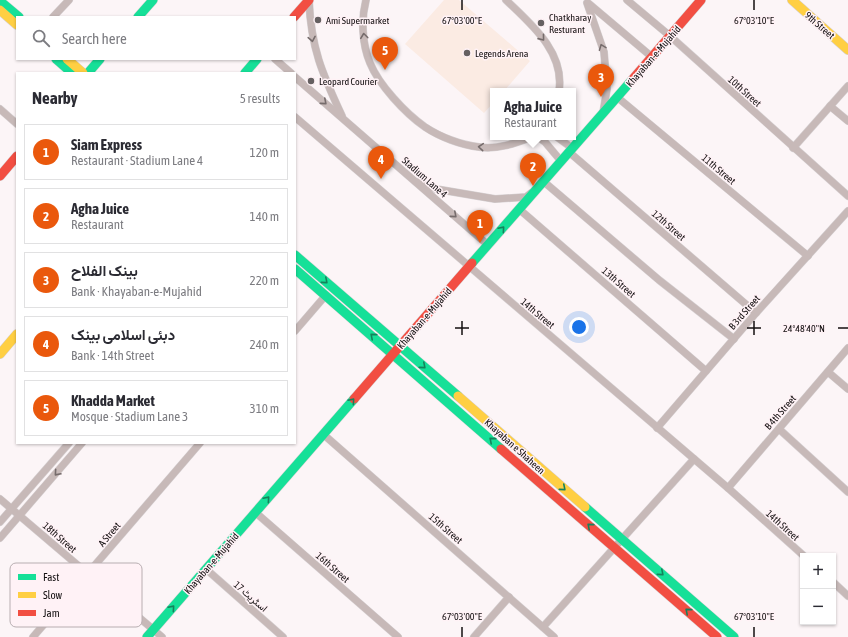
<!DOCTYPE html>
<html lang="en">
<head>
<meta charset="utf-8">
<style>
  body { margin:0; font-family:"Asap Condensed",Vazirmatn,sans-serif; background:#f2f2f3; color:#2b2b33 }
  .controls { position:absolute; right:12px; bottom:12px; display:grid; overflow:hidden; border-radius:0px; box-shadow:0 1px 3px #0004 }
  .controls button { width:36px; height:36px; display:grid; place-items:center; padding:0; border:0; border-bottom:1px solid #e1e1e2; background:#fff; color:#2b2b33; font:20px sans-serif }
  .you { position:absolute; left:579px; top:327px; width:14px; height:14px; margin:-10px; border:3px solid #fff; border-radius:50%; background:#1a73e8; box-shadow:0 0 0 6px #1a73e833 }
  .badge { display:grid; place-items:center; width:26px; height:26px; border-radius:50%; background:#ea580c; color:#fff; font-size:13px; font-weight:700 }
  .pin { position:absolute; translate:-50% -33px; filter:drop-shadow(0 1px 2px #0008) }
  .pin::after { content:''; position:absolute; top:21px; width:14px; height:12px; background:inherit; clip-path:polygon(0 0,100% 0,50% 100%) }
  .popup { position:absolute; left:490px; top:88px; width:86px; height:52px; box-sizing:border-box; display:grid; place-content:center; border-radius:0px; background:#fff; filter:drop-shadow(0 1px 3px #0005); font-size:13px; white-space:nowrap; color:#7c7c81 }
  .popup b { font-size:15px; color:#2b2b33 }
  .popup::after { content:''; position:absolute; left:50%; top:100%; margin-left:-8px; border:8px solid transparent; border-top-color:#fff }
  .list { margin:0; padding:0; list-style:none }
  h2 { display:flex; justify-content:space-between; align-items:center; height:52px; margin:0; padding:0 16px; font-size:17px }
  h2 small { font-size:13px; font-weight:400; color:#7c7c81 }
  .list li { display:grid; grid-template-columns:26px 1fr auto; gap:12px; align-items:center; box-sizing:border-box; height:56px; margin:0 8px 8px; padding:0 8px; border:1px solid #e1e1e2; border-radius:0px }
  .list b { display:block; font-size:15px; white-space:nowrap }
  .list p { margin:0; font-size:13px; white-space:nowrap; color:#7c7c81 }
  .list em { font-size:13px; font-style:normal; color:#7c7c81 }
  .icon { flex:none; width:22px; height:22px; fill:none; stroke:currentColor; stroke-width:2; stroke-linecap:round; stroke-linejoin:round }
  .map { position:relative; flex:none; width:848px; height:637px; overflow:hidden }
  .search { position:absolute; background:#fff; box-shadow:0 1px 3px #0004; left:16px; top:16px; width:280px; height:44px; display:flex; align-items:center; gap:10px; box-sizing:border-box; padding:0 14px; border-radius:0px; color:#7c7c81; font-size:15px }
  .panel { position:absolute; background:#fff; box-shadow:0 1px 3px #0004; left:16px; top:72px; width:280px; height:372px; border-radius:0px }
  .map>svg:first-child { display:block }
  .park { fill:#fbebe3 }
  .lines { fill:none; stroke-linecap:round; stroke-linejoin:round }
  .street-casing { stroke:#d6d1d3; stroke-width:8 }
  .fast-casing { stroke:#d6d1d3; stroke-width:10 }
  .slow-casing { stroke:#d6d1d3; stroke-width:10 }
  .jam-casing { stroke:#d6d1d3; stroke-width:10 }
  .street { stroke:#c7b9b8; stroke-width:7 }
  .fast { stroke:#16e098; stroke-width:9 }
  .slow { stroke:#ffcf43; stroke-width:9 }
  .jam { stroke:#f24e42; stroke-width:9 }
  .oneway { stroke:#766c6c }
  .oneway2 { stroke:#15825b }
  .ticks { fill:none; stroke:#130f10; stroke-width:1.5 }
  .poi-dot { fill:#656061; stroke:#fff2f6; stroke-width:1.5 }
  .labels { text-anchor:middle; stroke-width:3; stroke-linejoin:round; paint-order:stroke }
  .poi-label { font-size:10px; fill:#130f10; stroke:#fff2f6; text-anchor:start }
  .street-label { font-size:10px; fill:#130f10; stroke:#fff2f6 }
  .key { fill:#fff2f6; stroke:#b8aeb1; stroke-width:1 }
  .key-label { font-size:11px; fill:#130f10 }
  .ticks-label { font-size:10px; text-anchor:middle; fill:#130f10; stroke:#fff2f6; stroke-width:3; stroke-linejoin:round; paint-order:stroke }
</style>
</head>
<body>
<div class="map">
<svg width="848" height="637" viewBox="0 0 848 637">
  <rect width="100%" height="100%" fill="#fcf5f7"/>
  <!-- park -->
  <path class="park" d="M444,0H459L530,61L504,91H493V103L484,113L405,44Z"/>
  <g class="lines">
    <!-- street casing -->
    <g class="street-casing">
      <g id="street">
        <path d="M309,0C311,48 322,73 342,116"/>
        <path d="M366,0C361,19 362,44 370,63C379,85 405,113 425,127C440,137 461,145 479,147C497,150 516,143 532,137"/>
        <path d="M506,0C531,24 565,52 559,91"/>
        <path d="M627,0L670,36L848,196"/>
        <path d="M587,3L604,52L607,89L603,113"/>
        <path d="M588,3L652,57"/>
        <path d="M53,17L69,0"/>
        <path d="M275,59L291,73"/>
        <path d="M295,77L488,245"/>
        <path d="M617,97L808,256"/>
        <path d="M830,106L848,121"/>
        <path d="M0,109L17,124"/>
        <path d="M295,117L728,488L804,556"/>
        <path d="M538,137L545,142L561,161"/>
        <path d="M557,137L572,148"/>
        <path d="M793,148L848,86"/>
        <path d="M569,152L756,313"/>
        <path d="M543,181L659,280L734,339"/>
        <path d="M419,182L436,189L495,199L526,197L531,193"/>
        <path d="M519,209L706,371"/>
        <path d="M295,331L326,295"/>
        <path d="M828,372L848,389"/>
        <path d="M657,428L756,313L848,211"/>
        <path d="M779,429L848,492"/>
        <path d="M323,434L554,637"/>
        <path d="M728,488L848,348"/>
        <path d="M0,499L162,637"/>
        <path d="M255,512L398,637"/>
        <path d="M0,522L69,443"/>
        <path d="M0,538L82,443"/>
        <path d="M206,569L283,637"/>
        <path d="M833,582L848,596"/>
        <path d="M543,627L694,459"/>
        <path d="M33,637L200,443"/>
        <path d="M474,637L509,597"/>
      </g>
    </g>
    <!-- fast casing -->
    <g class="fast-casing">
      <g id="fast">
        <path d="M0,1L19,17"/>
        <path d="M138,17L153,0"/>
        <path d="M56,59L72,73"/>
        <path d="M88,73L100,59"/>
        <path d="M245,73L257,59"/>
        <path d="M295,255L458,396"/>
        <path d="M472,263L632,80"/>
        <path d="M295,269L501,449"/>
        <path d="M585,507L734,637"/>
        <path d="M147,637L354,399"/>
      </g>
    </g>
    <!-- slow casing -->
    <g class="slow-casing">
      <g id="slow">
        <path d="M792,0L848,50"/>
        <path d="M0,10L17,25"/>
        <path d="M67,59L83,73"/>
        <path d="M0,354L17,334"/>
        <path d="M458,396L585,507"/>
      </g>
    </g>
    <!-- jam casing -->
    <g class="jam-casing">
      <g id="jam">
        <path d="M294,17L309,0"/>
        <path d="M632,80L701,0"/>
        <path d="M0,176L17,156"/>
        <path d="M354,399L472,263"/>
        <path d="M501,449L717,637"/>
      </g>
    </g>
    <!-- street -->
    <use href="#street" class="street"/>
    <!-- fast -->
    <use href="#fast" class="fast"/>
    <!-- slow -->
    <use href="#slow" class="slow"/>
    <!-- jam -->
    <use href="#jam" class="jam"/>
  </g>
  <!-- one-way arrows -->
  <defs><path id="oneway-chevron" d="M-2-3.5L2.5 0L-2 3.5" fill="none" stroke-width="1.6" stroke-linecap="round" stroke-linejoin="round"/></defs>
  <g class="oneway">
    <use href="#oneway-chevron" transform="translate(364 36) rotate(-97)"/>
    <use href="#oneway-chevron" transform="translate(542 38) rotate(51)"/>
    <use href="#oneway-chevron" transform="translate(312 39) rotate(80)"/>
    <use href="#oneway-chevron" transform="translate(602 47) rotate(-111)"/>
    <use href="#oneway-chevron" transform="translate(324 102) rotate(41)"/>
    <use href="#oneway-chevron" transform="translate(481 147) rotate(-175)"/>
    <use href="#oneway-chevron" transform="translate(454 215) rotate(41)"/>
    <use href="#oneway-chevron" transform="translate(57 473) rotate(131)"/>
  </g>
  <g class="oneway2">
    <use href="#oneway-chevron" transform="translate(502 229) rotate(-49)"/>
    <use href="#oneway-chevron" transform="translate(325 281) rotate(41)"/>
    <use href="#oneway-chevron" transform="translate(373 336) rotate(-139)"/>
    <use href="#oneway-chevron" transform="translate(423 366) rotate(41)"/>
    <use href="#oneway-chevron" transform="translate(352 401) rotate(-49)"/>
    <use href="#oneway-chevron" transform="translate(492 440) rotate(-139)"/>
    <use href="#oneway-chevron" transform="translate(563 488) rotate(41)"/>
    <use href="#oneway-chevron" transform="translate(267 499) rotate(-49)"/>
    <use href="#oneway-chevron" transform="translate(590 526) rotate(-139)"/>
    <use href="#oneway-chevron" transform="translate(661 573) rotate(41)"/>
    <use href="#oneway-chevron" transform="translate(172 608) rotate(-49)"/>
    <use href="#oneway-chevron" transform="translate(688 611) rotate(-139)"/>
  </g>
  <!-- ticks -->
  <path class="ticks" d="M462,0V10M754,0V10M462,321V335M754,321V335M455,328H469M747,328H761M838,328H848M462,627V637M754,627V637"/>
  <!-- markers -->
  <g class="poi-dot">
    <circle cx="318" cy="20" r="4"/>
    <circle cx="541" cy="23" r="4"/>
    <circle cx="467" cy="53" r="4"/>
    <circle cx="311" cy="81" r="4"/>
  </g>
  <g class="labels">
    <!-- poi labels -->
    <g class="poi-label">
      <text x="549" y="21">Chatkharay<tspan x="549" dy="12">Resturant</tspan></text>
      <text x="326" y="24">Ami Supermarket</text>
      <text x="475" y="57">Legends Arena</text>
      <text x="319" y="85">Leopard Courier</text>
    </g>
    <!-- street labels -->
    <g class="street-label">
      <text transform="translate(820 25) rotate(41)" y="4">9th Street</text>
      <text transform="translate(653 56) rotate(-49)" y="4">Khayaban-e-Mujahid</text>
      <text transform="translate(745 91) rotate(42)" y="4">10th Street</text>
      <text transform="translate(719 169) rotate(40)" y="4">11th Street</text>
      <text transform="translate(425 177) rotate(41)" y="4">Stadium Lane 4</text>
      <text transform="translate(669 225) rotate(41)" y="4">12th Street</text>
      <text transform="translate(619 282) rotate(41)" y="4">13th Street</text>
      <text transform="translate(744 312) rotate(-49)" y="4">B 3rd Street</text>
      <text transform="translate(538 313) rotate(40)" y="4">14th Street</text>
      <text transform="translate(424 318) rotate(-49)" y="4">Khayaban-e-Mujahid</text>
      <text transform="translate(780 412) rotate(-49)" y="4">B 4th Street</text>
      <text transform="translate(515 446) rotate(42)" y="4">Khayaban e Shaheen</text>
      <text transform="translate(783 525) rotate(42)" y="4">14th Street</text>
      <text transform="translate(446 528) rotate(41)" y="4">15th Street</text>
      <text transform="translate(109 534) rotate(-50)" y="4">A Street</text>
      <text transform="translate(60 537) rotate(41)" y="4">18th Street</text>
      <text transform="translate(211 563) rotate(-49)" y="4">Khayaban-e-Mujahid</text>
      <text transform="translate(333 567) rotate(41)" y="4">16th Street</text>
      <text transform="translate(251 596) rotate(41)" y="4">اسٹریٹ 17</text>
    </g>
  </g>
  <!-- legend -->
  <rect x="10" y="563" width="132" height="64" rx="6" class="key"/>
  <rect x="18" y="574" width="18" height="6" fill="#16e098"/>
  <rect x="18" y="592" width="18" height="6" fill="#ffcf43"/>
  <rect x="18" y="610" width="18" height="6" fill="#f24e42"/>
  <g class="key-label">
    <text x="43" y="581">Fast</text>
    <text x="43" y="599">Slow</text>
    <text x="43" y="617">Jam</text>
  </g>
  <g class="ticks-label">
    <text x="462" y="24">67°03'00"E</text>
    <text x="754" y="24">67°03'10"E</text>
    <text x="804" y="332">24°48'40"N</text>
    <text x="462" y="620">67°03'00"E</text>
    <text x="754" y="620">67°03'10"E</text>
  </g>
</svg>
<div class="controls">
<button>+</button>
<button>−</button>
</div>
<div class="you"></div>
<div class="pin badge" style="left:480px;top:243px">1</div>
<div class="pin badge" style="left:533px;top:186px">2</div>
<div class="popup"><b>Agha Juice</b>Restaurant</div>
<div class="pin badge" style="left:601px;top:97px">3</div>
<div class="pin badge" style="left:381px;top:179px">4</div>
<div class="pin badge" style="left:385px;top:70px">5</div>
<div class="search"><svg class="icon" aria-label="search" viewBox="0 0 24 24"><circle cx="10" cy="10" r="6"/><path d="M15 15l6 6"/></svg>Search here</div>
<section class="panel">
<h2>Nearby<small>5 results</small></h2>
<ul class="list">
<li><span class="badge">1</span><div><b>Siam Express</b><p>Restaurant · Stadium Lane 4</p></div><em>120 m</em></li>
<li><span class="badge">2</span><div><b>Agha Juice</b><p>Restaurant</p></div><em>140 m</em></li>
<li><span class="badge">3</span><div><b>بینک الفلاح</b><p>Bank · Khayaban-e-Mujahid</p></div><em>220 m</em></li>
<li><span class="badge">4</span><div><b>دبئی اسلامی بینک</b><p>Bank · 14th Street</p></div><em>240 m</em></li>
<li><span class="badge">5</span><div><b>Khadda Market</b><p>Mosque · Stadium Lane 3</p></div><em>310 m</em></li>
</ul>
</section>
</div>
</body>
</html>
